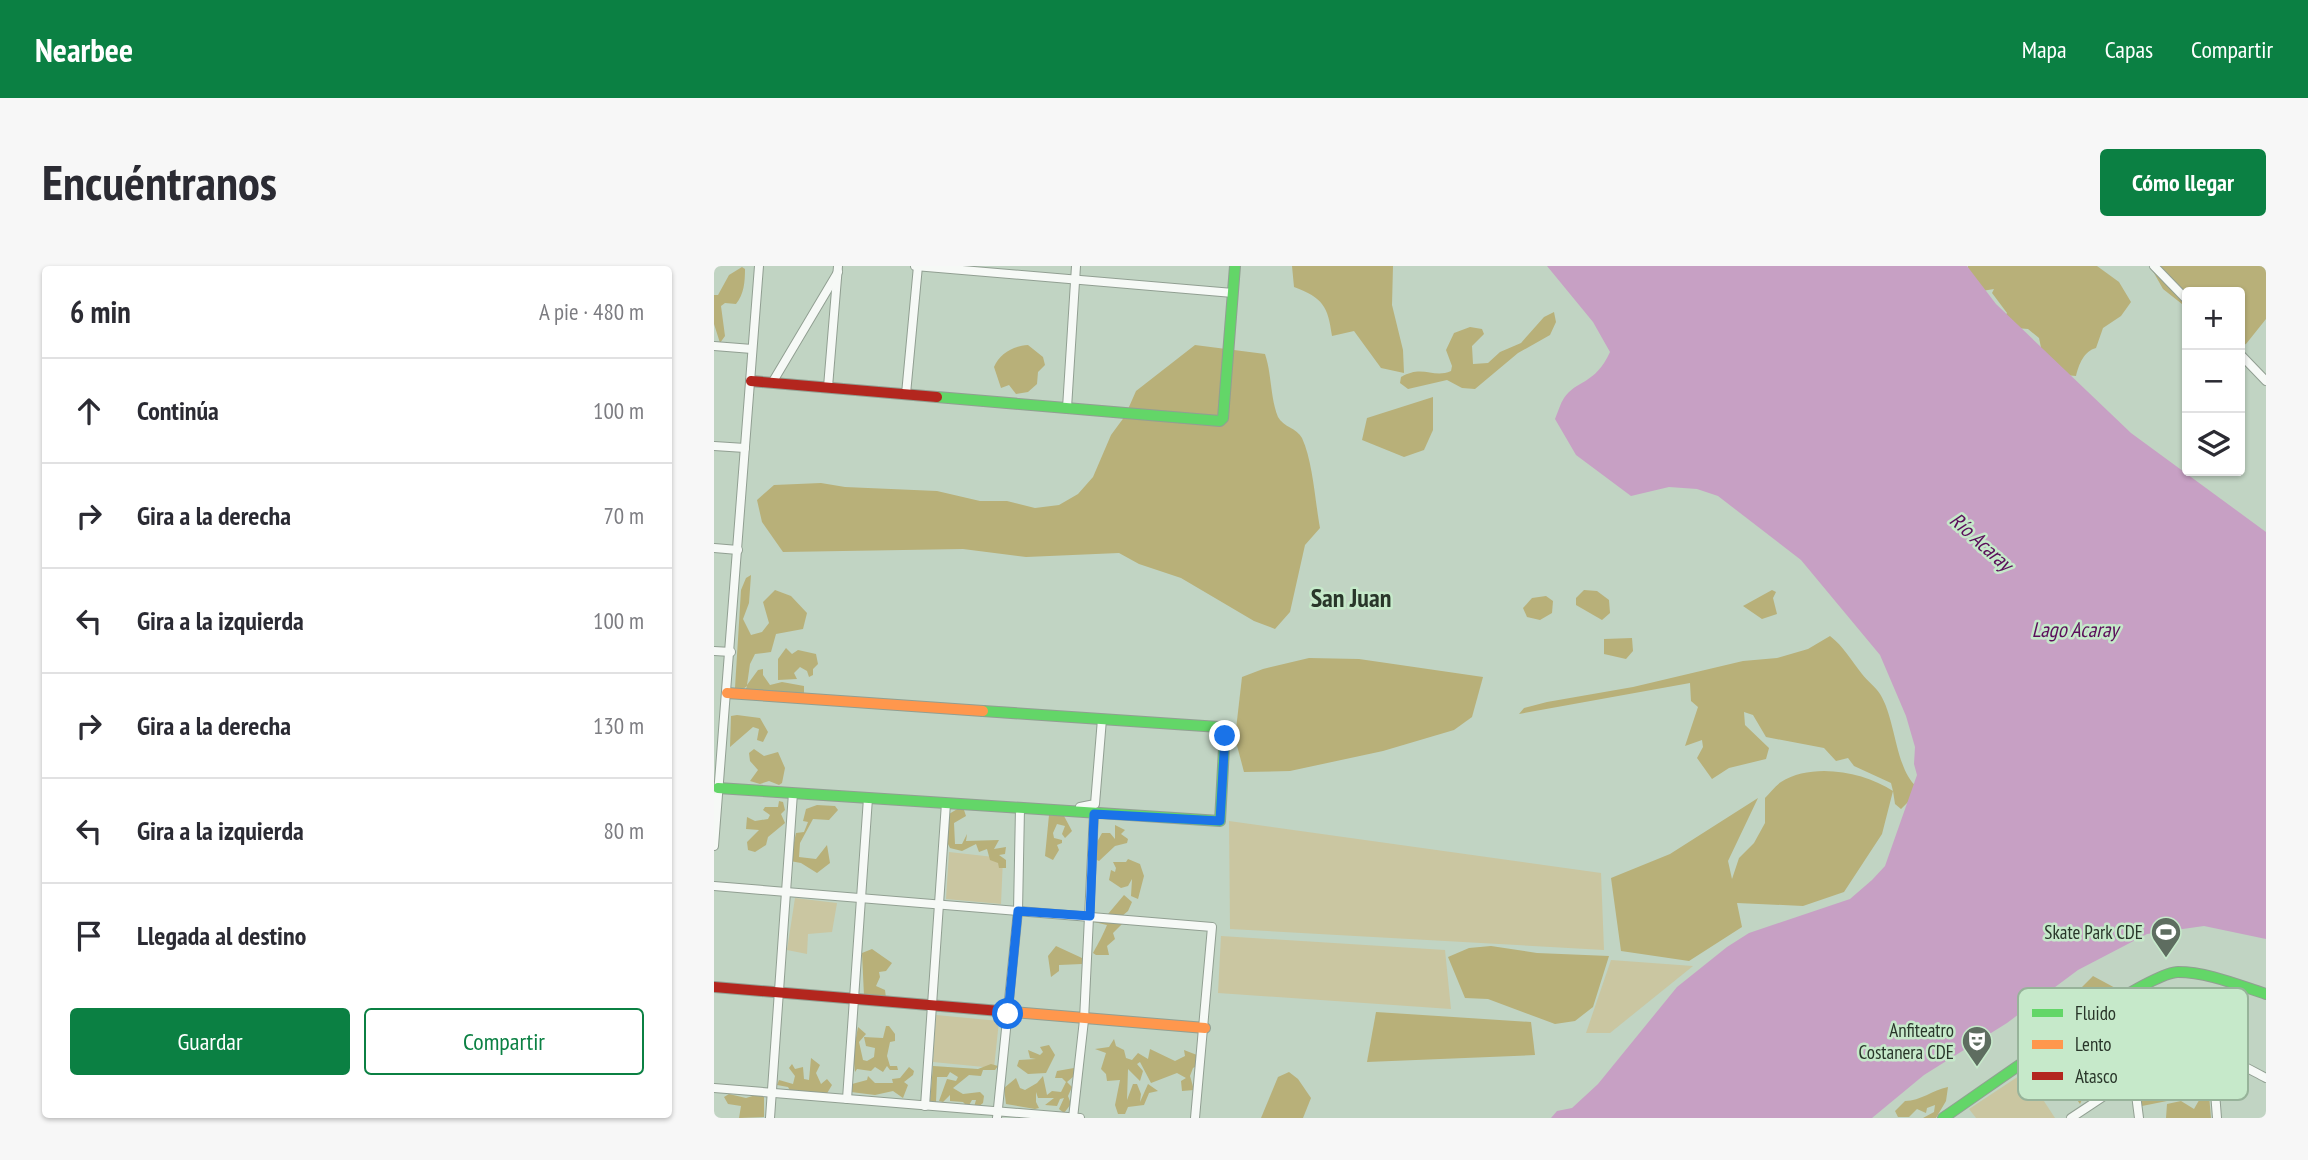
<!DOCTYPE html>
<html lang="es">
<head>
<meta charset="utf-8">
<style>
  body { margin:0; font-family:"PT Sans Narrow",sans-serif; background:#f7f7f7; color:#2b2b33 }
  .controls { position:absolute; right:21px; top:21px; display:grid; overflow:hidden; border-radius:7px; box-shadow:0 2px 5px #0004 }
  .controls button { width:63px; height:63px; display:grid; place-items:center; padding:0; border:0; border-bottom:2px solid #e1e1e2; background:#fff; color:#2b2b33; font:35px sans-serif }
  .stop { position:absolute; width:21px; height:21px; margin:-16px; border:5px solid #1a73e8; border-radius:50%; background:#fff }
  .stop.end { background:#1a73e8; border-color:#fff; box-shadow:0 2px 7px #0008 }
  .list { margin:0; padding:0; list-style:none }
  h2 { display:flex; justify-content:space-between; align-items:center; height:91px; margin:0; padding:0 28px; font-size:30px }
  h2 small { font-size:23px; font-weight:400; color:#7c7c81 }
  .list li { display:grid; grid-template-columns:46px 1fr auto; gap:21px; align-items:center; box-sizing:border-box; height:105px; padding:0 28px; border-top:2px solid #e1e1e2 }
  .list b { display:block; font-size:26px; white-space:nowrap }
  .list em { font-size:23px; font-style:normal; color:#7c7c81 }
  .actions { display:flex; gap:14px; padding:21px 28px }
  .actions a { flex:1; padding:16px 0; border:2px solid #0b8043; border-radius:7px; text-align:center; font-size:24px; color:#0b8043 }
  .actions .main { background:#0b8043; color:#fff }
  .icon { flex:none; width:38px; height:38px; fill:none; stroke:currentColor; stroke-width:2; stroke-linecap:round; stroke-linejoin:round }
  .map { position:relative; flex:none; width:1552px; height:852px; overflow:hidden; border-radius:7px }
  header { display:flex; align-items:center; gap:42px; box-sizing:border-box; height:98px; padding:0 35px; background:#0b8043; color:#fff }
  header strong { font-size:33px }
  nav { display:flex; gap:38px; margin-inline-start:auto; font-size:24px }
  .intro { display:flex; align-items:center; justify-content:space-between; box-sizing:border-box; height:168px; padding:0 42px }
  h1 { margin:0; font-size:49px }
  .button { padding:18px 32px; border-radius:7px; background:#0b8043; color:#fff; font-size:24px; font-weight:700 }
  main { display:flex; gap:42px; padding:0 42px }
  aside { flex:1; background:#fff; border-radius:7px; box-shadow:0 2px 5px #0004 }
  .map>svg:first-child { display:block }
  .green { fill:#cac6a1 }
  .forest { fill:#b8b079 }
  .water { fill:#c7a0c4 }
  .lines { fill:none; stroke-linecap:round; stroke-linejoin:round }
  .street-casing { stroke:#919f92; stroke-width:10 }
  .fast-casing { stroke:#919f92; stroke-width:12 }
  .slow-casing { stroke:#919f92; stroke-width:12 }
  .jam-casing { stroke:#919f92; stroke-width:12 }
  .street { stroke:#f6f9f6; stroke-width:8 }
  .fast { stroke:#63d668; stroke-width:10 }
  .slow { stroke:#ff974d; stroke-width:10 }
  .jam { stroke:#b3261e; stroke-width:10 }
  .route { stroke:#1a73e8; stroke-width:9 }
  .labels { text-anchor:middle; stroke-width:5; stroke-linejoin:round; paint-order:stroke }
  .poi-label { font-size:19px; fill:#29362a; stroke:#c6e9ca; text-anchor:end }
  .water-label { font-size:21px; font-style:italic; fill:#5b0e5a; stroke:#c6e9ca }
  .district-label { font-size:26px; font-weight:bold; fill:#29362a; stroke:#c6e9ca }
  .key { fill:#c6e9ca; stroke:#97b39a; stroke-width:2 }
  .key-label { font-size:19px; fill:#29362a }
</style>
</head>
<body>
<header>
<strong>Nearbee</strong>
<nav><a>Mapa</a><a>Capas</a><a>Compartir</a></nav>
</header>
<div class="intro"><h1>Encuéntranos</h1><a class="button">Cómo llegar</a></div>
<main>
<aside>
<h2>6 min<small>A pie · 480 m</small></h2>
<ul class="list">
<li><svg class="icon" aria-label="ahead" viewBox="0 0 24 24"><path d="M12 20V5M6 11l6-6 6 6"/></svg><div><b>Continúa</b></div><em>100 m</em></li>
<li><svg class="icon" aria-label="right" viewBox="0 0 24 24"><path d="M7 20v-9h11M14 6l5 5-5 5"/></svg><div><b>Gira a la derecha</b></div><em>70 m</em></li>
<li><svg class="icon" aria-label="left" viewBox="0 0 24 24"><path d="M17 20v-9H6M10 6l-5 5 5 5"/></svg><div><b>Gira a la izquierda</b></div><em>100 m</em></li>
<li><svg class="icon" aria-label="right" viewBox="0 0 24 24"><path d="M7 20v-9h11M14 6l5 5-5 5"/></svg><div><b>Gira a la derecha</b></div><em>130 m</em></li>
<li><svg class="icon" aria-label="left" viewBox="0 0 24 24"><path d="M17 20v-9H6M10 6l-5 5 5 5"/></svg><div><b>Gira a la izquierda</b></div><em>80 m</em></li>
<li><svg class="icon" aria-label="arrive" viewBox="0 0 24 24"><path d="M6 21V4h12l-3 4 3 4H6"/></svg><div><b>Llegada al destino</b></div></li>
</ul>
<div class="actions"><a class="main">Guardar</a><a>Compartir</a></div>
</aside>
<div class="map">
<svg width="1552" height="852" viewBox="0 0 1552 852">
  <rect width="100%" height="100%" fill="#c1d4c3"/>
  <!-- green -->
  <g class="green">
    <path d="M515,555L887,607L890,684L516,663Z"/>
    <path d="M235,586L289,592L287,638L232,633Z"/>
    <path d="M81,632L123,637L118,666L94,668L93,688L73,684Z"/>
    <path d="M507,670L731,684L737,743L504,727Z"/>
    <path d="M897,694L979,700L896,767H872Z"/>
    <path d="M222,749L285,755L280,802L219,796Z"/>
    <path d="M1311,806L1341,852H1262L1255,843Z"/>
  </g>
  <!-- forest -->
  <g class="forest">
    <path d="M578,0H679L678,39L689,84L690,107L667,102L640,65L618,70C614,40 609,32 580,21Z"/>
    <path d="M1254,0H1383L1405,16L1417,36L1407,50L1389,62L1382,82C1370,85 1365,98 1362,110L1352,109L1329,91L1325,72L1314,63L1302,62L1291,50L1293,47L1278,27L1280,23L1268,25L1253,12Z"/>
    <path d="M1436,0H1552V53L1532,78L1526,80V26H1473V42L1449,23Z"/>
    <path d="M28,1L31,3C31,16 30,28 22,38L11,37L7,40L11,70L6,77L0,58V29H4L15,9Z"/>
    <path d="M840,46L842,56L836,69L804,87L761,123L748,122L733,114L694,123L686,117L687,111C709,98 719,113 737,105L738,100L732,84L740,67L756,61L768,63L770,68L758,80L759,98L774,97L786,86L807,77L830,51Z"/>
    <path d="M314,79L329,91L331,99L324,106L323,118L314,126L302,128L295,119L287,122L280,101C286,87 299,80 314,79Z"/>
    <path d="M481,79L551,88C558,109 556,131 564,151C569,161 583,162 588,172C599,196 601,235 606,262L591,279L576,346L561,363L540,355L467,312L425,298L405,287L312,291L249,283L69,286L48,256L43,234L60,219L107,217L131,221L223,225L266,235H293L321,242L345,239L364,228L379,211L397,169L411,150L422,125Z"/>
    <path d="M719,131V164L710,184L690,191L648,174L653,152Z"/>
    <path d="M37,309L35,337L29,353L37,369L48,366L55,357L49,336L61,324L77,330L93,347L89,363L62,368L57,386L41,388L36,398L33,419L44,404L49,403V409L56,419L68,416L90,420V428L33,434L29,431L33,420L24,427L21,422L27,324L32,312Z"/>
    <path d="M870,324L883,325L895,334L896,347L888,354L862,339V332Z"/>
    <path d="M1058,324L1062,326L1059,332L1063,348L1048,353L1029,340Z"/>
    <path d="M832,330L839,335L838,347L826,354L813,351L809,342L818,332Z"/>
    <path d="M1116,370C1130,381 1137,394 1148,408C1153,415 1162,421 1166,428C1182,453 1181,503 1203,521L1200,530L1187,543L1181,538L1179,525L1168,568L1130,626L1089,640L1023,637L1028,661L975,695L907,685L897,612L956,588L1044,532L1014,595L1018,613L1025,592L1040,577L1051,557V532C1056,527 1061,520 1067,516C1099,496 1150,506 1179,525L1177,517L1140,500L1134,492L1122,495L1110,482L1052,471L1039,449L1030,446L1031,459L1055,482L1052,493L1015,502L998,513L983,492L989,481L988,474L971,480L984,441L977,435L976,417L805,448L810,442L833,436L919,421L1029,395L1063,392L1094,383Z"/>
    <path d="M918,372L919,385L912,393L890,388V373Z"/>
    <path d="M72,382L78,388L84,384L102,388L104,398L99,403V409L95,411L93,405L86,401L80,407L83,413L64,414V393Z"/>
    <path d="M595,392L645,393L769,411L758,451L740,464L669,485L576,505L530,506L521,472L528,411L549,403Z"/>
    <path d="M23,449L46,452L54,466L49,476L43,474L45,463L39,461L16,481L17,450Z"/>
    <path d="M40,483L50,490L64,486L71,502L68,517L65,519L55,515L46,518L36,515L44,504L36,495L35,487Z"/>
    <path d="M65,535L69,536L71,544L67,548L71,557L54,571L52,579L41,586L34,584L33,576L45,564L32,563L33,551L41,555L54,553L56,549L49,544L51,541H64Z"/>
    <path d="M103,539L121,540L124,544L115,554L99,553L86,577L85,591L102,593L113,579L116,597L103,607L87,597L76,595L82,567L90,566L94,556L89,555L92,543Z"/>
    <path d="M245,542L250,544L252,550L240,557L241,578H248L253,568L252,575L285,574L280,583L292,581L291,588L285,589L292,594V602H285L284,597L276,594L273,583L265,586L262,578L248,585L236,582L232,574L235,548Z"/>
    <path d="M335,549L350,550L358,565L351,572L348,568L351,560L343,558L339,567L340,572L348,574V577L343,579L345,584L339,594L331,590Z"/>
    <path d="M401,559L411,564L407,568L414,573L413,577L401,580L385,595L381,593L383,576L388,567H396L401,573Z"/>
    <path d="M414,593L426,598L430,610L424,633L417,630L418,613L414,620L407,622L395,614L397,604L401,606L402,602L399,596H412Z"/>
    <path d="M410,629L418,636L414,645L408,650L411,655L399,667L401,673L393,680L395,689H382L379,687C385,676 389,669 393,659L380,656L378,652L382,648H394Z"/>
    <path d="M342,680L368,692V698L345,699V705L337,711L334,690Z"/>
    <path d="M777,680L823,687L895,690L879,741L861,755L841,758L774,733L751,732L734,691L755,682Z"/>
    <path d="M158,683L178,697L172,705L165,706L166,711L162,720L171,724L172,732L150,730L148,687Z"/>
    <path d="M1379,710L1405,724L1390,737H1385L1377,747H1370L1354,737L1355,729L1369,730L1368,721Z"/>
    <path d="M662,746L817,756L821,789L653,796Z"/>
    <path d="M172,760H175L181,768V775L176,776L173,790L176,800H183L184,804H176L173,800L169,806L161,801L157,805L143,803L141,806L139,788L144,761L152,768L145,776L149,794L153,795L160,791L161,782L152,780L150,771L169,772Z"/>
    <path d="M400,773L402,780L410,784L412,792L418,794L424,787L434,793L436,783L461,795L471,790L470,784L483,789L485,799L479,802L476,810L480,824L468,825L467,815L472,812L463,807L437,817L426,796L423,798L429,805L426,815L414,803L413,834L419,818H423L427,828L426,836L434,818L444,825L435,827L430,839L414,841L411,848H404L401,839L406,814L393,815L392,808L387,803L392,787L381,783L395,781Z"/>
    <path d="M335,779L341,789L332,807L314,808L303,800L305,794L322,793L316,792L314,784L326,789L329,786L326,781Z"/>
    <path d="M97,792L106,799L102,807L107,818L113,813L118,819L112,829L77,826L74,821L63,819L65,814L79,818L81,810L75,802L78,798L81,803L89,801L90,813L95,814Z"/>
    <path d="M1380,794L1396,820H1378V825L1371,827L1366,838L1351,817L1353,809L1365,803V797Z"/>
    <path d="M1460,797L1463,833L1428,840L1423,821Z"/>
    <path d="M277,798L284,800L281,804H269L267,810L255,809L239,822L249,828L266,826L270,830L269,837L263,842L260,841L262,834H258L254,841L249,836L236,835V829L229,836L225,835L233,813L242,815L244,811L236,806L233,811H223L222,836L216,835L219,800L264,803Z"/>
    <path d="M195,801L200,805L199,809L190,816L194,819L189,832L179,825L161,829L137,826L138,818L153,814L154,810L161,817H179L178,813L186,812Z"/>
    <path d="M360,802V810L353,816L358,821L354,830L357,838L350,847L345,843L350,832L346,833L343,840L331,839L340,832H324L322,826V836L325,842L321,843L292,838L290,822L302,812L306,822L311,824L323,817L329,810L333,829L338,825L347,826L352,816L348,812H341L343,805Z"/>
    <path d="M575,806L584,813L597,832L589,852H547L564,811Z"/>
    <path d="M1234,821L1232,835L1222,852H1209L1220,846L1221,839L1213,842L1212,847L1203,843L1195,851H1184L1181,845L1191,835C1207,835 1218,824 1234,821Z"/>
    <path d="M15,828L32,832L45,828L50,831V851L25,852L27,840L14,838L10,831Z"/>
    <path d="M1488,829H1495L1497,852H1452L1453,838L1467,835L1480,843Z"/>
  </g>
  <!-- water -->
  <path class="water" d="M833,0H1253L1282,38L1417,167L1552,266V673L1490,660L1433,668L1364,704L1293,757L1210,809L1158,852H837L843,845L858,842L884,818L963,721L1013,681L1035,667L1136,633L1158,614L1171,600L1203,509L1200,498L1201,481L1192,450L1166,389L1087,294L1004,230L983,223L955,221L917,230L862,189L841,153C844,146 846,138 850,132C862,114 881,119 896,86L879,56Z"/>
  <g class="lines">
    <!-- street casing -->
    <g class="street-casing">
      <g id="street">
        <path d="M201,0L519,27"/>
        <path d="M1440,0L1473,34"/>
        <path d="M0,80L38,83"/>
        <path d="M1526,88L1552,115"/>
        <path d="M58,117L124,6"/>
        <path d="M114,121L124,0"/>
        <path d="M192,128L204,0"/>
        <path d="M353,142L362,0"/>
        <path d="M0,180L31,182"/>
        <path d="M0,282L24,284"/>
        <path d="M0,385L17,386"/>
        <path d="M366,541L381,538L388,453"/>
        <path d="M0,580L45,0"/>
        <path d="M0,620L498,661L481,852"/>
        <path d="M1377,752L1421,821L1425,852"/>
        <path d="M1498,787L1503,852"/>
        <path d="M0,822L366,852"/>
        <path d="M133,833L154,532"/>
        <path d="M211,840L232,537"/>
        <path d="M56,852L79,527"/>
        <path d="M283,852L304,645L306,542"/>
        <path d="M359,852L370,754L380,548"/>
        <path d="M1357,852L1458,785C1491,776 1523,797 1552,812"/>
      </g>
    </g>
    <!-- fast casing -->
    <g class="fast-casing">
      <g id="fast">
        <path d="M223,131L506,155L509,152L521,0"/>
        <path d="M4,522L506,555L511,464L505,461L269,445"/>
        <path d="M1229,852C1267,827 1431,706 1464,706C1493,706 1524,719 1552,728"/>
      </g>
    </g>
    <!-- slow casing -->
    <g class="slow-casing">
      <g id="slow">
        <path d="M13,427L269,445"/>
        <path d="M286,745L491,762"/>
      </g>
    </g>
    <!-- jam casing -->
    <g class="jam-casing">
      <g id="jam">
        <path d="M37,115L223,131"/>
        <path d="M0,721L286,745"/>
      </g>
    </g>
    <!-- street -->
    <use href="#street" class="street"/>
    <!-- fast -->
    <use href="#fast" class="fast"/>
    <!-- slow -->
    <use href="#slow" class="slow"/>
    <!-- jam -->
    <use href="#jam" class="jam"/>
  </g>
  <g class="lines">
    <!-- route -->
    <path class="route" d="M294,748L304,645L376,650L380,548L506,555L511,470"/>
  </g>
  <!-- icons -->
  <defs>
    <g id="stadium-pin" transform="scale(1.575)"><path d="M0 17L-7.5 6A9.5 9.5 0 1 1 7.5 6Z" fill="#5e6d60" stroke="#c6e9ca"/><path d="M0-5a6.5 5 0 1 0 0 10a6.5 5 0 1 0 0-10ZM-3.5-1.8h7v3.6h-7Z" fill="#fff"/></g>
    <g id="theatre-pin" transform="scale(1.575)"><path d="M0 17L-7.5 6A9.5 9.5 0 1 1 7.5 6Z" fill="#5e6d60" stroke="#c6e9ca"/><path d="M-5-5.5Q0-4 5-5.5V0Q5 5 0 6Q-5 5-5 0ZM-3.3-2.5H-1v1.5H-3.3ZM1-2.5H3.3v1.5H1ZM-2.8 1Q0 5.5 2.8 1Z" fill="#fff"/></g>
  </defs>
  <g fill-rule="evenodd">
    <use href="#stadium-pin" x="1452" y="666"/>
    <use href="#theatre-pin" x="1263" y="775"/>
  </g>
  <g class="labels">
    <!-- poi labels -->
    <g class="poi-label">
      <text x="1429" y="673">Skate Park CDE</text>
      <text x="1240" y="771">Anfiteatro<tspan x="1240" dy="22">Costanera CDE</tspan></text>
    </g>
    <!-- water labels -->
    <g class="water-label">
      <text transform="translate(1267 276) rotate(42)" y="7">Río Acaray</text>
      <text x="1361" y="371">Lago Acaray</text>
    </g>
    <!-- district labels -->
    <g class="district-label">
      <text x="637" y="341">San Juan</text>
    </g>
  </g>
  <!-- legend -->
  <rect x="1304" y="722" width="230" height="112" rx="10" class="key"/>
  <rect x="1318" y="743" width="31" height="8" fill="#63d668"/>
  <rect x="1318" y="774" width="31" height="9" fill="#ff974d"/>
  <rect x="1318" y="806" width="31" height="8" fill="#b3261e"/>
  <g class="key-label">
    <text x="1361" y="754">Fluido</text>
    <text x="1361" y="785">Lento</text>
    <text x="1361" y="817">Atasco</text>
  </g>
</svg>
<div class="controls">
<button>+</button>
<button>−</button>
<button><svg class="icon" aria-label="layers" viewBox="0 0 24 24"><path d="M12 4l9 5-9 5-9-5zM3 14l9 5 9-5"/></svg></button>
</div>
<div class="stop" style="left:294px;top:748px"></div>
<div class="stop end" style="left:511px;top:470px"></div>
</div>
</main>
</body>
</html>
